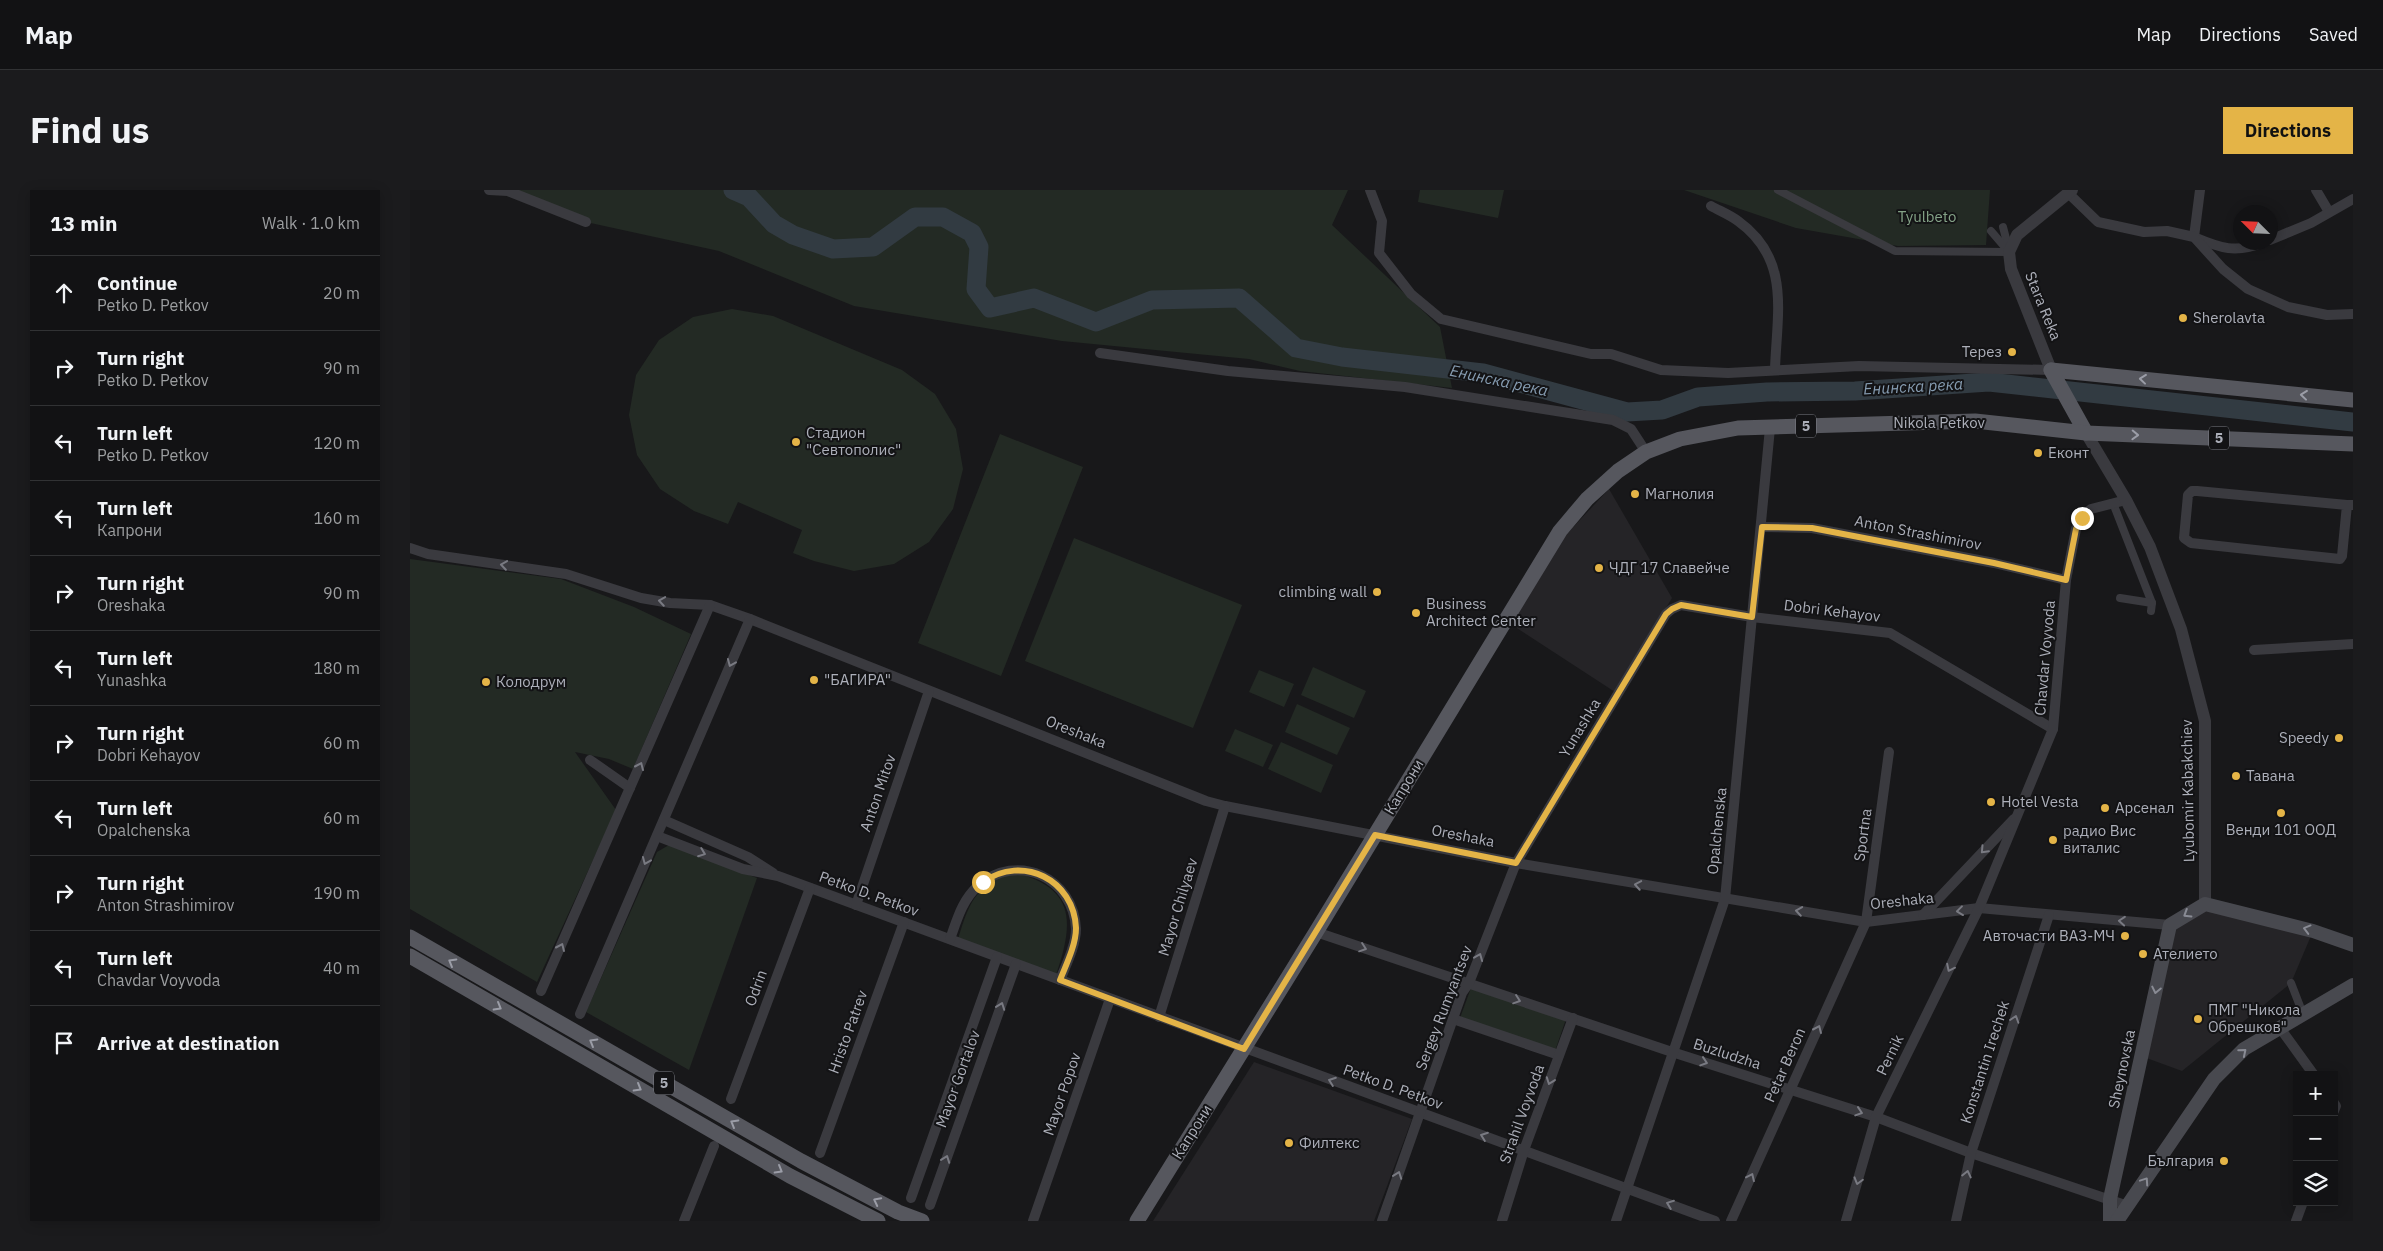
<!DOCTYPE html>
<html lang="en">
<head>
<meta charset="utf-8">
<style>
  body { margin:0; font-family:"IBM Plex Sans",sans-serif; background:#1b1b1d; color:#f1f3f6 }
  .controls { position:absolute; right:15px; bottom:15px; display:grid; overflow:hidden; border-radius:0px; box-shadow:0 2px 12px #0003 }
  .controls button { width:45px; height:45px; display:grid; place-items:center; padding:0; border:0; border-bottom:1px solid #313234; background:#121214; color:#f1f3f6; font:25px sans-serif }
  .compass { position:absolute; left:1823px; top:15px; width:45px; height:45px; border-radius:50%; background:#121214; box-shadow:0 2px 12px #0003; rotate:294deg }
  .stop { position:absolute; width:15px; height:15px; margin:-11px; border:4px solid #e4b447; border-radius:50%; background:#fff }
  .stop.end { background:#e4b447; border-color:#fff; box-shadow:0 1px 5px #0008 }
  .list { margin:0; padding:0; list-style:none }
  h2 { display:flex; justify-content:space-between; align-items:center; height:65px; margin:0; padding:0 20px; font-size:21px }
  h2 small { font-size:16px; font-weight:400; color:#9c9ea0 }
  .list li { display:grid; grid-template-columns:32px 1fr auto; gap:15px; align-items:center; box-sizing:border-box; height:75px; padding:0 20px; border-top:1px solid #313234 }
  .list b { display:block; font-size:19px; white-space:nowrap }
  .list p { margin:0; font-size:16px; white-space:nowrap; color:#9c9ea0 }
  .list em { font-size:16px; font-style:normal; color:#9c9ea0 }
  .icon { flex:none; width:28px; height:28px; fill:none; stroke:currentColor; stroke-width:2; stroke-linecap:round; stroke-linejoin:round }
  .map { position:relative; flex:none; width:1943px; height:1031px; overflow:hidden; border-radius:0px }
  header { display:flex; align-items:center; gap:30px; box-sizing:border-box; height:70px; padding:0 25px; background:#121214; border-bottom:1px solid #313234 }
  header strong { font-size:24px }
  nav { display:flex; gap:28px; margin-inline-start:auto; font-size:18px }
  .intro { display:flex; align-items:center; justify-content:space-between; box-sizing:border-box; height:120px; padding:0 30px }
  h1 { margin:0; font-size:35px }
  .button { padding:12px 22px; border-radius:0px; background:#e4b447; color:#111; font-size:18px; font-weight:700 }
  main { display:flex; gap:30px; padding:0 30px }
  aside { flex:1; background:#121214; border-radius:0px; box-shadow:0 2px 12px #0003 }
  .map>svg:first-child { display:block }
  .built { fill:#252427 }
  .green { fill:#232a24 }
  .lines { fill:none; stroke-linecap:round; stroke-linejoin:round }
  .river { stroke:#323b42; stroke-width:19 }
  .pedestrian { stroke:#3a3a3f; stroke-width:8 }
  .minor { stroke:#3a3a3f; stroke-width:10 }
  .tertiary { stroke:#3a3a3f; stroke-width:12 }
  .secondary { stroke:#48494f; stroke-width:14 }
  .primary { stroke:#56575e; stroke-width:15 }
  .oneway { stroke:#9b9da7 }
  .oneway2 { stroke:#797a82 }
  .oneway3 { stroke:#898b94 }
  .route { stroke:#e4b447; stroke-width:6 }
  .poi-dot { fill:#e4b447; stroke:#131315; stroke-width:2 }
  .labels { text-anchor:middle; stroke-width:4; stroke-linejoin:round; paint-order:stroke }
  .shield { fill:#131315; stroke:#7e8088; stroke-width:1 }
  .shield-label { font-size:14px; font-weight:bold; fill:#acafb9 }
  .park-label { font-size:15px; fill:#84a287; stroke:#131315 }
  .street-label { font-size:15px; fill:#acafb9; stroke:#131315 }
  .poi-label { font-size:15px; fill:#acafb9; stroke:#131315; text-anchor:start }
  .water-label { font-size:16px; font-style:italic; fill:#869cb1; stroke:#131315 }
</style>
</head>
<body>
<header>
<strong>Map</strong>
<nav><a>Map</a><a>Directions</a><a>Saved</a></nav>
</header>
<div class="intro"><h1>Find us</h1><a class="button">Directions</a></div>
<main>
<aside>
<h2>13 min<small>Walk · 1.0 km</small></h2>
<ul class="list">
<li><svg class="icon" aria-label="ahead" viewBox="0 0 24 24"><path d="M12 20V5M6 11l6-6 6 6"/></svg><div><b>Continue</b><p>Petko D. Petkov</p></div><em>20 m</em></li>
<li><svg class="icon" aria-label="right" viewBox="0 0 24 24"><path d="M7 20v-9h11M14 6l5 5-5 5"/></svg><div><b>Turn right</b><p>Petko D. Petkov</p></div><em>90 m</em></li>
<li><svg class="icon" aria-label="left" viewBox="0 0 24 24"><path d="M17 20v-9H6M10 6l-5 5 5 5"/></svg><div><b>Turn left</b><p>Petko D. Petkov</p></div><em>120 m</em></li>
<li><svg class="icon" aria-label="left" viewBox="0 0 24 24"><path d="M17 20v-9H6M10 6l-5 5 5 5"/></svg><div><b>Turn left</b><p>Капрони</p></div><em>160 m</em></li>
<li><svg class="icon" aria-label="right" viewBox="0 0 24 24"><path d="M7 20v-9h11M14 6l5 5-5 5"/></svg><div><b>Turn right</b><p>Oreshaka</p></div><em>90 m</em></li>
<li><svg class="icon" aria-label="left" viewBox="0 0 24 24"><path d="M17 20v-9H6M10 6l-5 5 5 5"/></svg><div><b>Turn left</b><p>Yunashka</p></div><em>180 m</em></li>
<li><svg class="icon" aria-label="right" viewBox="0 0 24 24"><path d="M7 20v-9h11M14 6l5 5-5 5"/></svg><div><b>Turn right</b><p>Dobri Kehayov</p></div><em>60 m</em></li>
<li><svg class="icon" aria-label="left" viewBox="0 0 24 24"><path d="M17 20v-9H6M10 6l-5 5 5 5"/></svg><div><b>Turn left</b><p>Opalchenska</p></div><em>60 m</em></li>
<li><svg class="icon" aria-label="right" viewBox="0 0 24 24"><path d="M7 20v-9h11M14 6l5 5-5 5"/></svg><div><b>Turn right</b><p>Anton Strashimirov</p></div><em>190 m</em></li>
<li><svg class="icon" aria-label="left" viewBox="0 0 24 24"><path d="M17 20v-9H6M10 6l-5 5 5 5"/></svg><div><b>Turn left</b><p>Chavdar Voyvoda</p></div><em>40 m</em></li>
<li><svg class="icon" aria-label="arrive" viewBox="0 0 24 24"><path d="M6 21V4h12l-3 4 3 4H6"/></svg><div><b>Arrive at destination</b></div></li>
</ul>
</aside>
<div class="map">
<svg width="1943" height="1031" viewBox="0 0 1943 1031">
  <rect width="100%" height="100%" fill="#18181a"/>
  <!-- built -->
  <g class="built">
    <path d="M1199,299L1262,408L1205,502L1099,433L1153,348Z"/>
    <path d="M1795,714L1903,741L1881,793L1772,881L1731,866L1760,735Z"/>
    <path d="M844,872L1002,929L964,1031H743Z"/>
  </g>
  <!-- green -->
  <g class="green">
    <path d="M79,0H938L922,35L1030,137L1042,198L890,181L839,169L652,151L444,116L309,61L176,32Z"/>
    <path d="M1010,0H1094L1088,28L1008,12Z"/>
    <path d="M1274,0H1580L1576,55L1488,56L1386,38Z"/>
    <path d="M322,119L363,126L492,180L525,204L546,239L553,279L543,319L519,352L484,374L444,381L404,371L383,363L392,340L328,312L318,334L284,321L250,299L227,265L219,225L226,185L249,150L283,127Z"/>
    <path d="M590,244L673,277L591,486L508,453Z"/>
    <path d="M664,348L832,415L783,538L615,471Z"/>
    <path d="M0,369L151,389L224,417L281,444L223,579L199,569L165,562L206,620L127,792L0,719Z"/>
    <path d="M903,477L956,501L944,528L891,505Z"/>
    <path d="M849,480L884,494L874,517L839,502Z"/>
    <path d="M887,514L940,538L927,565L875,542Z"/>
    <path d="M825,539L863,555L853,577L815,561Z"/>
    <path d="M871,552L923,575L911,603L858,579Z"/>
    <path d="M259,655L347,688L279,880L176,822L247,662Z"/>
    <path d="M603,682C666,698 664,732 646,785L548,749C559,712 566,695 603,682Z"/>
    <path d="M1061,798L1156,829L1145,861L1050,828Z"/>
  </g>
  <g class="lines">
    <!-- river -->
    <path class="river" d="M323,0L339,7L364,34L383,45L423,59L463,57L505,27H533L562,43L569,57L566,99L580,118L624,108L686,132L742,110L829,108L886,158L932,167L1073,183L1217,222L1252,220L1288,207L1357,202L1445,201L1579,192L1943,232"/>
    <!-- pedestrian -->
    <g class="pedestrian">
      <path d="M1368,0L1485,61L1599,62"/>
      <path d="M1593,37L1599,60"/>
      <path d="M1581,41L1599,62"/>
      <path d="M1703,313L1742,413L1741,421"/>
      <path d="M1710,408L1742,413"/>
      <path d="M1881,793L1893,824"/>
    </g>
    <!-- minor -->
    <g class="minor">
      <path d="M79,0L98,1L176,32"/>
      <path d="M960,0L972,31L969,63L1001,104L1031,129L1181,164H1201L1251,180L1318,183L1449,176L1641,180"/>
      <path d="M1790,0L1784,47C1810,58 1826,64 1854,52"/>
      <path d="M1906,0L1919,22"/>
      <path d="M1658,3L1688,32L1734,42L1757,41L1784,47L1813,79L1838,99L1878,117L1917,125L1943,124"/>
      <path d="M1301,16C1310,21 1320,25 1328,31C1381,69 1367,122 1365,179"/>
      <path d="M1860,50L1901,33L1943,9"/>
      <path d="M690,163L818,181L995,197L1203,230L1221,239L1236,262"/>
      <path d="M1937,315L1932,366L1930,369L1781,353L1774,348L1778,305L1782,301H1787L1937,315H1943"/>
      <path d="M1352,337L1402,338L1584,373L1656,390"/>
      <path d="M0,358L18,364L156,384L231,408L260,413L300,415L340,429L796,611L815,616L1106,673L1456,732L1569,718L1760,735"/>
      <path d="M1844,460L1943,454"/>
      <path d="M180,570L220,598"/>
      <path d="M254,630L338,667L363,683"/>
      <path d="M247,646L333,679L368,686L1305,1031"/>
      <path d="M446,715L519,501"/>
      <path d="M1513,725L1604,629"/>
      <path d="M906,742L1262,862L1466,927L1561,963L1718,1016"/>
      <path d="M540,749C547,730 552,710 568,696C607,661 664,688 666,739C666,755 656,775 650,790"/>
      <path d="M131,801L300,415"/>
      <path d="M170,824L340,429"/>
      <path d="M749,827L815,616"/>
      <path d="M1043,829L1149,865"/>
      <path d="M1870,838L1904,885"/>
      <path d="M321,909L400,698"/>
      <path d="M1924,913L1926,916L1924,921"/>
      <path d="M410,963L494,732"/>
      <path d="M501,1008L587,767"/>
      <path d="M520,1015L606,774"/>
      <path d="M274,1031L304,956"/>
      <path d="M623,1031L700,809"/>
      <path d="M972,1031L1052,803L1059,793L1106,673L1256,424L1262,419L1271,415L1342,427L1480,443L1643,539"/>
      <path d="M1092,1031L1114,960L1163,828"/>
      <path d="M1206,1031L1315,709L1360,238"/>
      <path d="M1321,1031L1456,732L1479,562"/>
      <path d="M1436,1031L1466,927L1569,718L1643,539L1656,390L1666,339L1672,328L1681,319L1716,310"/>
      <path d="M1546,1031L1561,963L1639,725"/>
      <path d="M1886,1031L1893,1012"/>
    </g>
    <!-- tertiary -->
    <g class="tertiary">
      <path d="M1641,180L1601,79L1599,62L1607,45L1662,0"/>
      <path d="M1676,243L1716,310L1740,357L1771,439L1795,531V714"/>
    </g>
    <!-- secondary -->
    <g class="secondary">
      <path d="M1700,1031V1009L1760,735L1795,714L1903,741L1943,755"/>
      <path d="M1707,1031L1804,889L1834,859L1943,795"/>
    </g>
    <!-- primary -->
    <g class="primary">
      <path d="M1641,180L1943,210"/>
      <path d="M1641,180L1676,243"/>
      <path d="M0,747L391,971L488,1022L512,1031"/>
      <path d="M0,766L380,986L468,1031"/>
      <path d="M727,1031L906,742L1150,341L1177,309L1208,281L1236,262L1270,249L1328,238L1565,231L1676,243L1943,254"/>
    </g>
  </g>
  <!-- one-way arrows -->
  <defs><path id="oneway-chevron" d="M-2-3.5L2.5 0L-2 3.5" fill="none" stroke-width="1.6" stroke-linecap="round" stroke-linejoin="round" transform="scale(1.25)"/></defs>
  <g class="oneway">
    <use href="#oneway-chevron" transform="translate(1733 189) rotate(-174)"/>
    <use href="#oneway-chevron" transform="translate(1894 205) rotate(-174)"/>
    <use href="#oneway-chevron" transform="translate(1725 245) rotate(2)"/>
    <use href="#oneway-chevron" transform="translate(42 772) rotate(-150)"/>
    <use href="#oneway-chevron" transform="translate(88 817) rotate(30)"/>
    <use href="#oneway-chevron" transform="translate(183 852) rotate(-150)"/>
    <use href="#oneway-chevron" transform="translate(228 898) rotate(30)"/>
    <use href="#oneway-chevron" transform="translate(324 933) rotate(-150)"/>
    <use href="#oneway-chevron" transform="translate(369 980) rotate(30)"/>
    <use href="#oneway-chevron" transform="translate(467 1011) rotate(-153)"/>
  </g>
  <g class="oneway2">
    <use href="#oneway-chevron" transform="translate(94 375) rotate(-172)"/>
    <use href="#oneway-chevron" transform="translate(252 411) rotate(-171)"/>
    <use href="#oneway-chevron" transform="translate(321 473) rotate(113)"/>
    <use href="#oneway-chevron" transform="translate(230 576) rotate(-66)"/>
    <use href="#oneway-chevron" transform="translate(1574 660) rotate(133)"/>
    <use href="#oneway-chevron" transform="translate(292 663) rotate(21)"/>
    <use href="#oneway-chevron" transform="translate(236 671) rotate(113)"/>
    <use href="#oneway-chevron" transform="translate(1228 695) rotate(-170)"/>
    <use href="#oneway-chevron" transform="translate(1389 721) rotate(-171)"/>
    <use href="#oneway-chevron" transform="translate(1550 721) rotate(173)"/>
    <use href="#oneway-chevron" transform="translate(1712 731) rotate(-175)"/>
    <use href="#oneway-chevron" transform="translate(151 757) rotate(-66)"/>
    <use href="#oneway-chevron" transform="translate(953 758) rotate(19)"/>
    <use href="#oneway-chevron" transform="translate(1069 767) rotate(-68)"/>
    <use href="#oneway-chevron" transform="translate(1540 778) rotate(116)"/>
    <use href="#oneway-chevron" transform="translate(1107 810) rotate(19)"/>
    <use href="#oneway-chevron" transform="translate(591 816) rotate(-70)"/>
    <use href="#oneway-chevron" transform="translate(1605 829) rotate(-72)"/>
    <use href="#oneway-chevron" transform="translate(1408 839) rotate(-66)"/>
    <use href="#oneway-chevron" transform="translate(1294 872) rotate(18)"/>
    <use href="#oneway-chevron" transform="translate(922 891) rotate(-160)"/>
    <use href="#oneway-chevron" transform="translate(1140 891) rotate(110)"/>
    <use href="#oneway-chevron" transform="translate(1449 922) rotate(18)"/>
    <use href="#oneway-chevron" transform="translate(1074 946) rotate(-160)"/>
    <use href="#oneway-chevron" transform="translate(536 969) rotate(-70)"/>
    <use href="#oneway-chevron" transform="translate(1557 984) rotate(-77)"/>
    <use href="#oneway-chevron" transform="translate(988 985) rotate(-70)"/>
    <use href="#oneway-chevron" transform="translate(1341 987) rotate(-65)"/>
    <use href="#oneway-chevron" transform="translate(1448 991) rotate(106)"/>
    <use href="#oneway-chevron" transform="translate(1260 1014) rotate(-159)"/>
  </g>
  <g class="oneway3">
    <use href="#oneway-chevron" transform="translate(1777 724) rotate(148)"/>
    <use href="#oneway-chevron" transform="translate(1897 739) rotate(-165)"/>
    <use href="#oneway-chevron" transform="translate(1746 800) rotate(102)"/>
    <use href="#oneway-chevron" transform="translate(1833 862) rotate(-40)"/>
    <use href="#oneway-chevron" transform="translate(1735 991) rotate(-56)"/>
  </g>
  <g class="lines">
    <!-- route -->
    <path class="route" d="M573,692C613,664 664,690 666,738C666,755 656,775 650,790L834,859L965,645L1106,673L1256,424L1262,419L1271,415L1342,427L1352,337L1402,338L1584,373L1656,390L1666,339L1672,328"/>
  </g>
  <!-- markers -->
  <g class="poi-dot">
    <circle cx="1773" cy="128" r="5"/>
    <circle cx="1602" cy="162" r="5"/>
    <circle cx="386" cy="252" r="5"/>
    <circle cx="1628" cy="263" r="5"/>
    <circle cx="1225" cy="304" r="5"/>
    <circle cx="1189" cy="378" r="5"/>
    <circle cx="967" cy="402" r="5"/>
    <circle cx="1006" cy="423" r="5"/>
    <circle cx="404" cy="490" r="5"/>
    <circle cx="76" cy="492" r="5"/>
    <circle cx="1929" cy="548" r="5"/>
    <circle cx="1826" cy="586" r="5"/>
    <circle cx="1581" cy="612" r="5"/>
    <circle cx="1695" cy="618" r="5"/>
    <circle cx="1871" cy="623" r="5"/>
    <circle cx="1643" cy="650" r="5"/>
    <circle cx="1715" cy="746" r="5"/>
    <circle cx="1733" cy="764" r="5"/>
    <circle cx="1788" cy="829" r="5"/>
    <circle cx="879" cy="953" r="5"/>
    <circle cx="1814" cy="971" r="5"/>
  </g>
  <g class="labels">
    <!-- shield labels -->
    <g class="shield">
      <rect x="1386" y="224.5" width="20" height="23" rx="4"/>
      <rect x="1799" y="236.5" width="20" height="23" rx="4"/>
      <rect x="244" y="881.5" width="20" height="23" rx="4"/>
    </g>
    <g class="shield-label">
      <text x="1396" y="241">5</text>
      <text x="1809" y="253">5</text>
      <text x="254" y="898">5</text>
    </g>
    <!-- park labels -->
    <g class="park-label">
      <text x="1517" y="32">Tyulbeto</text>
    </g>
    <!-- street labels -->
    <g class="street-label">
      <text transform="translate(1633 116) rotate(68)" y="5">Stara Reka</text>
      <text x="1529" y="238">Nikola Petkov</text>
      <text transform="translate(1508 343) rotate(11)" y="5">Anton Strashimirov</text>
      <text transform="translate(1422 421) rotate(7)" y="5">Dobri Kehayov</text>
      <text transform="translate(1635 468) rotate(-85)" y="5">Chavdar Voyvoda</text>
      <text transform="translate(1170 538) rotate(-59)" y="5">Yunashka</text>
      <text transform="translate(666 542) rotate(22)" y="5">Oreshaka</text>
      <text transform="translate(994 597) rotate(-59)" y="5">Капрони</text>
      <text transform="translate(1778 601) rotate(-91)" y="5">Lyubomir Kabakchiev</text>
      <text transform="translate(468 603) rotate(-71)" y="5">Anton Mitov</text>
      <text transform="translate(1307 641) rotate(-84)" y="5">Opalchenska</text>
      <text transform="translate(1453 645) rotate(-82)" y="5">Sportna</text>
      <text transform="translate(1053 646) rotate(11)" y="5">Oreshaka</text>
      <text transform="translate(459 704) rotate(20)" y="5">Petko D. Petkov</text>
      <text transform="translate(1492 711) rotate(-6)" y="5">Oreshaka</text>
      <text transform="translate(768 717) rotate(-73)" y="5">Mayor Chilyaev</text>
      <text transform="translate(346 798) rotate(-70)" y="5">Odrin</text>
      <text transform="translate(1034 818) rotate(-69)" y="5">Sergey Rumyantsev</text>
      <text transform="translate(438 842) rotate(-70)" y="5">Hristo Patrev</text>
      <text transform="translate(1317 864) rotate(18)" y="5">Buzludzha</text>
      <text transform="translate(1480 865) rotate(-64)" y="5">Pernik</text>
      <text transform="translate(1575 872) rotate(-72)" y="5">Konstantin Irechek</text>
      <text transform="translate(1375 875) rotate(-66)" y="5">Petar Beron</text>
      <text transform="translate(1712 879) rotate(-78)" y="5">Sheynovska</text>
      <text transform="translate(548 889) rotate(-70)" y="5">Mayor Gortalov</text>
      <text transform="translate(983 897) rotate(20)" y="5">Petko D. Petkov</text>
      <text transform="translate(652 904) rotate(-71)" y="5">Mayor Popov</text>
      <text transform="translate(1112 924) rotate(-70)" y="5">Strahil Voyvoda</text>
      <text transform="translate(782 942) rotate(-58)" y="5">Капрони</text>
    </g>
    <!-- poi labels -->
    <g class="poi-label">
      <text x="1783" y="133">Sherolavta</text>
      <text x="1592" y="167" text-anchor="end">Терез</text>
      <text x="396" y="248">Стадион<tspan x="396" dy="17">"Севтополис"</tspan></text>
      <text x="1638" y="268">Еконт</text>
      <text x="1235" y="309">Магнолия</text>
      <text x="1199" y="383">ЧДГ 17 Славейче</text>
      <text x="957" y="407" text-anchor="end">climbing wall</text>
      <text x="1016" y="419">Business<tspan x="1016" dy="17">Architect Center</tspan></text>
      <text x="414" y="495">"БАГИРА"</text>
      <text x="86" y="497">Колодрум</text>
      <text x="1919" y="553" text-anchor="end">Speedy</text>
      <text x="1836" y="591">Тавана</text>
      <text x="1591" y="617">Hotel Vesta</text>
      <text x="1705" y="623">Арсенал</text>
      <text x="1871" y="645" text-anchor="middle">Венди 101 ООД</text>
      <text x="1653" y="646">радио Вис<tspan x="1653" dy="17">виталис</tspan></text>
      <text x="1705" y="751" text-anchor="end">Авточасти ВАЗ-МЧ</text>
      <text x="1743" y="769">Ателието</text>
      <text x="1798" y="825">ПМГ "Никола<tspan x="1798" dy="17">Обрешков"</tspan></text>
      <text x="889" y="958">Филтекс</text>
      <text x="1804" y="976" text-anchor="end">България</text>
    </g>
    <!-- water labels -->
    <g class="water-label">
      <text transform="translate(1089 190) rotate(12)" y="6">Енинска река</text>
      <text transform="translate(1503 196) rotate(-3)" y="6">Енинска река</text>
    </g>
  </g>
</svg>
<div class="controls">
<button>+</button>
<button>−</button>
<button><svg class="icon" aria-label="layers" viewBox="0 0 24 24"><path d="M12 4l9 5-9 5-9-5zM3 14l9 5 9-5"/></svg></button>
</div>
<svg class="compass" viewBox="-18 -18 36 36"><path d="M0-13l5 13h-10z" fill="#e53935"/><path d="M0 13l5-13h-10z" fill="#9c9ea0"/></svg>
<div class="stop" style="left:573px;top:692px"></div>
<div class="stop end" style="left:1672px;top:328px"></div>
</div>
</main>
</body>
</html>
